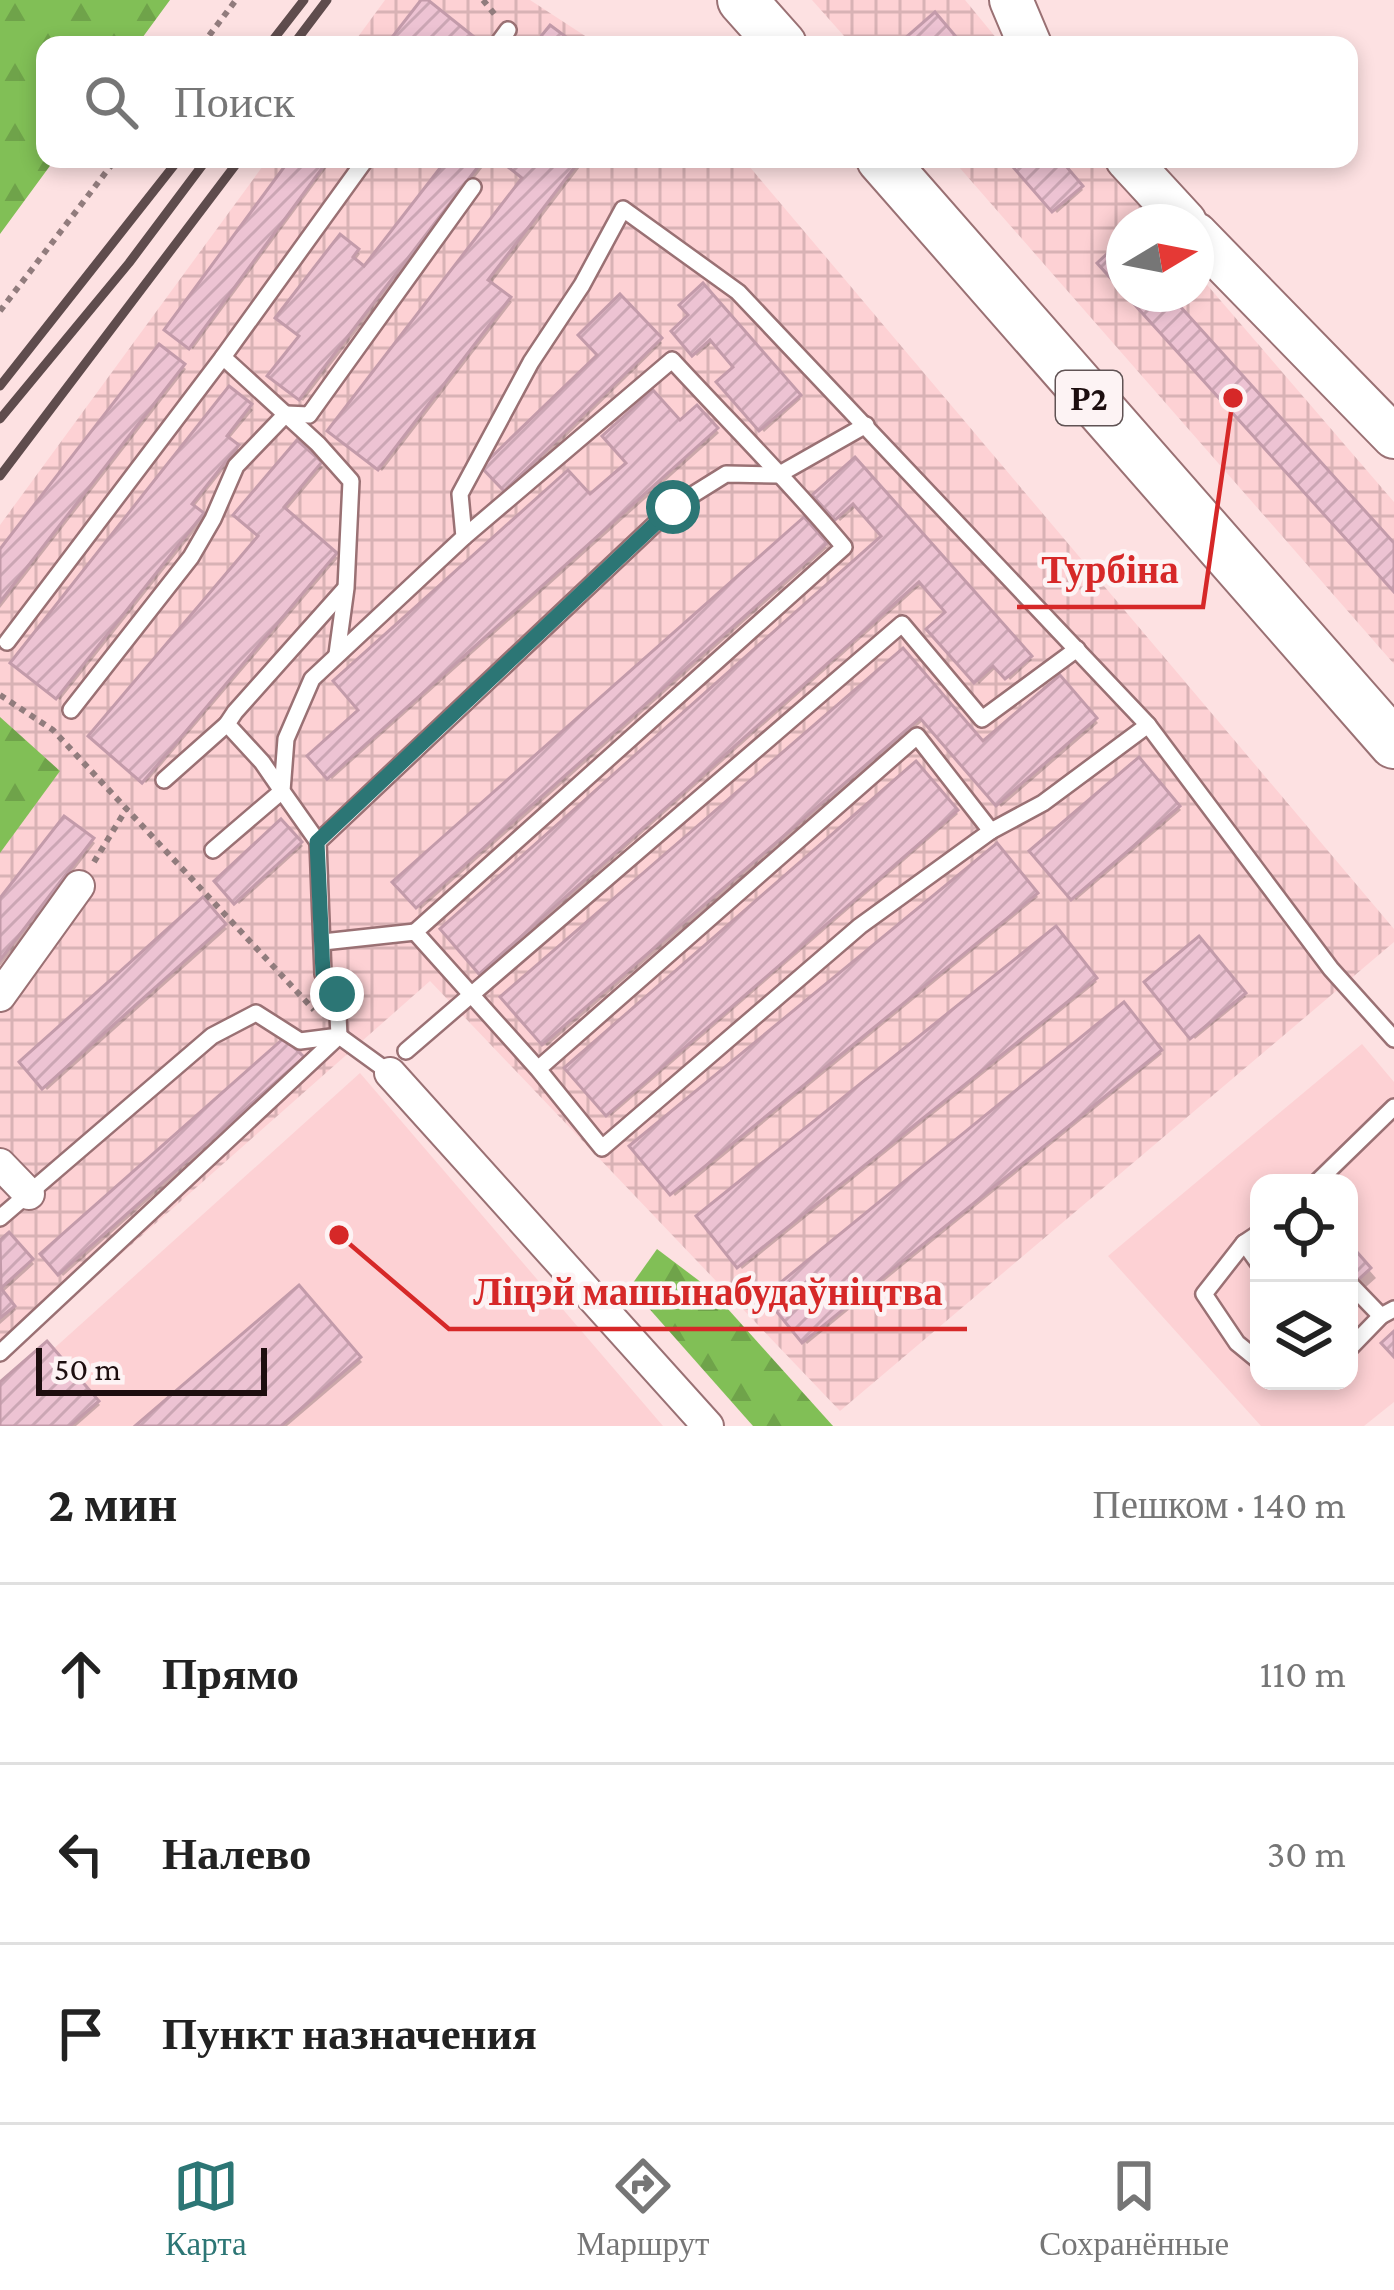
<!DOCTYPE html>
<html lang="ru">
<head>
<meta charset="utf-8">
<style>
  body { margin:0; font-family:"Crimson Pro",serif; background:#f2f2f2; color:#222 }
  .controls { position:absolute; right:36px; bottom:36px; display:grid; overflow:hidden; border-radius:24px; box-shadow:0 6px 18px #0003 }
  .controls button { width:108px; height:108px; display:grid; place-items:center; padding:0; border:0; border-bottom:3px solid #e0e0e0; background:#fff; color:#222; font:60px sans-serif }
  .compass { position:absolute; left:1106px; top:204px; width:108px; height:108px; border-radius:50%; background:#fff; box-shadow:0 6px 18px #0003; rotate:80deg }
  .scale { position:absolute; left:36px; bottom:30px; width:231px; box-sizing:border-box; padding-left:12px; border:6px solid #1d0e0f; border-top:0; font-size:33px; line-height:42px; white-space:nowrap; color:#1d0e0f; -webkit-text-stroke:9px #fdf3f4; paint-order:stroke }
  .stop { position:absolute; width:36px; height:36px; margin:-27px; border:9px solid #2c7675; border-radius:50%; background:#fff }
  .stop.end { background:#2c7675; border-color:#fff; box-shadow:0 3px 12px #0008 }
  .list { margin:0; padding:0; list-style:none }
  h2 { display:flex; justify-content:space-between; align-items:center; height:156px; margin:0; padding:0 48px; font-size:51px }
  h2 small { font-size:39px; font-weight:400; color:#767676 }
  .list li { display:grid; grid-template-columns:78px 1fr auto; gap:36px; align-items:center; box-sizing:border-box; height:180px; padding:0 48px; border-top:3px solid #e0e0e0 }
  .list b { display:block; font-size:45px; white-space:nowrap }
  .list em { font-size:39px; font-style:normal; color:#767676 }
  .icon { flex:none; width:66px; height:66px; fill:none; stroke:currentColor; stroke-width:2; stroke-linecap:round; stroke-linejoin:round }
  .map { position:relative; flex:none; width:1394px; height:1426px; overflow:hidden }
  .search { position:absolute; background:#fff; box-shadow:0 6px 18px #0003; left:36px; right:36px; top:36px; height:132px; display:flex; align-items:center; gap:30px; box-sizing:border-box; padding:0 42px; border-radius:24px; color:#767676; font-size:45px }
  .sheet { height:696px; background:#fff }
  nav { display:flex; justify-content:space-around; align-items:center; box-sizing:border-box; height:168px; border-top:3px solid #e0e0e0; background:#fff; font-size:33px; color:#767676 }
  nav a { display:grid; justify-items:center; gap:6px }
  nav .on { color:#2c7675 }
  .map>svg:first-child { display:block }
  .built { fill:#fdd1d4; fill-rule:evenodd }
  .industrial { fill:url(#industrial-grid) }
  .forest { fill:url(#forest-firs) }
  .shadow { fill:#0003 }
  .building { fill:url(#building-hatch); stroke:#c39baa; stroke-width:3 }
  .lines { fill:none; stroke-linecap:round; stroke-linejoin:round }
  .lane-casing { stroke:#9a7174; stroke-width:20 }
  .street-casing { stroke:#9a7174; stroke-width:34 }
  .secondary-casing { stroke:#9a7174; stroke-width:46 }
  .primary-casing { stroke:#9a7174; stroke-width:52 }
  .path { stroke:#917c7d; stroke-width:6; stroke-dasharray:6 6; stroke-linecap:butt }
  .lane { stroke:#fff; stroke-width:15 }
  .street { stroke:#fff; stroke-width:30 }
  .secondary { stroke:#fff; stroke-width:42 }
  .primary { stroke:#fff; stroke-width:48 }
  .rail { stroke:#5f4c4d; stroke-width:9 }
  .route { stroke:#2c7675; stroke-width:15 }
  .labels { text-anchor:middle; stroke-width:9; stroke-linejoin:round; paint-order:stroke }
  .shield { fill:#fdf3f4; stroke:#605354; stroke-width:3 }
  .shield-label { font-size:33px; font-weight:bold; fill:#1d0e0f }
  .leader { fill:none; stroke:#d62828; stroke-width:4.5 }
  .callout-dot { fill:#d62828; stroke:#fdf3f4; stroke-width:4.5 }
  .callout-label { font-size:39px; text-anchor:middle; font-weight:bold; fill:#d62828; stroke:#fdf3f4; stroke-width:9; stroke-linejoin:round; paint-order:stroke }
</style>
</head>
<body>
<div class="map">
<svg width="1394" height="1426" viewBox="0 0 1394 1426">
  <defs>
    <pattern id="industrial-grid" width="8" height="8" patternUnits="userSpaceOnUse" patternTransform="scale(3)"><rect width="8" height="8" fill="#fdd1d4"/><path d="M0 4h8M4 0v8" fill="none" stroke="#d8b2b5"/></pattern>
    <pattern id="forest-firs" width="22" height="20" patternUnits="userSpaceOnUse" patternTransform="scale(3)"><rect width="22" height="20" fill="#81bf56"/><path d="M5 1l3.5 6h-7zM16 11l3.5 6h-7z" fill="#6fa34a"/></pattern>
    <pattern id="building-hatch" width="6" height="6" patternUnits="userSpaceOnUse" patternTransform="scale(3)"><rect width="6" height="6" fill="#edc3d3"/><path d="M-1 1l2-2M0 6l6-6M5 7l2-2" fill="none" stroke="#cba6b4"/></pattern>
  </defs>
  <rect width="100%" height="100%" fill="#fde1e2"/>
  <!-- built -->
  <g class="built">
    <path d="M1362,1044L1394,1082V1402L1364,1426H1261L1108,1256ZM1259,1183H1349V1381H1259Z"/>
    <path d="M360,1073L663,1426H0V1397Z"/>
  </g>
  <!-- industrial -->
  <g class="industrial">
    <path d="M385,0H530L599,45H352Z"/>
    <path d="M812,0H965L1002,45H852Z"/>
    <path d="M268,159H743L1394,929V942L840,1411L430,981L0,1361V525Z"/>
    <path d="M952,159H1099L1154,222H1124V294H1196V272L1394,502V664Z"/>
  </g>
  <!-- forest -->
  <g class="forest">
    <path d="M0,0H170L137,45H45V159H55L0,234Z"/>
    <path d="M0,717L60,771L0,853Z"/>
    <path d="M657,1249L710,1289L833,1426H753L630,1287Z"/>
  </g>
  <!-- shadow -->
  <g class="shadow">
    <path d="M293,159H333L193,349L168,330Z"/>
    <path d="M450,159H489L303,401L271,376L302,336L341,238L360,254L354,262L365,271Z"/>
    <path d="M502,159H586L490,285L512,302L382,471L331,431L525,178Z"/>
    <path d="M1010,159H1057L1083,190L1057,213Z"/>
    <path d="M703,287L801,399L764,432L720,382L737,367L714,341L697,356L675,331L693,316Z"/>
    <path d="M620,298L662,343L509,492L486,467L601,355Z"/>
    <path d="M160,349L186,369L0,608V554Z"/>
    <path d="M229,391L253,410L228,440L239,450L193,508L205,518L60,700L14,662Z"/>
    <path d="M697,409L719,433L332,779L311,756L590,498Z"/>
    <path d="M297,444L323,467L285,512L338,558L146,783L92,736L262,536Z"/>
    <path d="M854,461L1032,660L1010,680L998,666L979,684L930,629L949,612L923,583L484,974L444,930L885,537L858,505L840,521L817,495Z"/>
    <path d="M804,521L827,548L421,909L397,883Z"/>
    <path d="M902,652L983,745L1059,679L1098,723L1001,807L925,719L547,1046L504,997Z"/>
    <path d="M1139,761L1181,810L1076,900L1033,851Z"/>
    <path d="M916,766L958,814L611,1116L568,1068Z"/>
    <path d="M65,820L95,843L0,966V903Z"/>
    <path d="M281,823L303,846L239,904L218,881Z"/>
    <path d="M997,847L1038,897L675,1196L634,1146Z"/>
    <path d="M203,902L227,929L47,1090L23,1063Z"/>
    <path d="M1055,930L1097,982L742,1269L700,1217Z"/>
    <path d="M1198,940L1246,997L1195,1039L1148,982Z"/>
    <path d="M1123,1006L1162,1054L807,1344L768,1296Z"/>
    <path d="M284,1042L304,1062L63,1276L45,1254Z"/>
    <path d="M9,1236L34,1264L2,1293L16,1310L0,1324V1244Z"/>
    <path d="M1349,1247L1376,1278L1349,1302Z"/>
    <path d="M299,1289L362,1362L287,1426H139Z"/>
    <path d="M47,1345L100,1405L76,1426H0V1386Z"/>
  </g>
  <!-- building -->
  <g class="building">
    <path d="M421,0H428L478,40L474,45H386Z"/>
    <path d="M935,12L963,45H910L904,39Z"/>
    <path d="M550,25L573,42L571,45H534Z"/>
    <path d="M290,159H329L189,349L164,330Z"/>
    <path d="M447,159H484L299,400L267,376L299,336L275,318L340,234L359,249L353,257L364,266Z"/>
    <path d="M498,159H581L488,280L511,297L378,470L327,431L522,178Z"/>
    <path d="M1006,159H1060L1083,186L1052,212Z"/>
    <path d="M1121,241L1124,245V293L1097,263Z"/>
    <path d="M703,283L801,395L759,431L716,382L733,367L710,340L692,356L671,331L688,315L679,305Z"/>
    <path d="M620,294L662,338L504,491L481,467L597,355L578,335Z"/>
    <path d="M1125,294H1169L1394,543V592Z"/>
    <path d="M159,344L185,364L0,602V549Z"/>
    <path d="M229,386L252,404L227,436L239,445L192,504L204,513L56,699L10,663Z"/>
    <path d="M653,390L680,420L697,405L718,428L327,779L307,756L358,710L333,681L568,470L590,494L626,463L602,436Z"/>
    <path d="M297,440L322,462L284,507L337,553L142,783L88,736L258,536L233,515Z"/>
    <path d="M855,457L1032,656L1005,679L993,666L974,683L926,629L945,612L919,582L479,974L440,929L881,536L853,504L835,520L812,495Z"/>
    <path d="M804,517L827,543L416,908L392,882Z"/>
    <path d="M903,648L983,741L1060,675L1097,718L996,806L920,718L542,1045L500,997Z"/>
    <path d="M1139,757L1180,806L1071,900L1029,851Z"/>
    <path d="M916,761L958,810L606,1116L564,1068Z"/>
    <path d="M64,816L94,838L0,960V898Z"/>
    <path d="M281,819L302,842L234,904L214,881Z"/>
    <path d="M997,843L1038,893L670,1195L629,1146Z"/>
    <path d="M203,897L226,924L42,1089L19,1062Z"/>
    <path d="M1056,926L1097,978L737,1268L696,1216Z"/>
    <path d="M1199,936L1246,993L1190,1039L1144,982Z"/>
    <path d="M1124,1002L1162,1050L802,1343L764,1296Z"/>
    <path d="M284,1038L304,1057L58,1275L40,1254Z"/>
    <path d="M9,1232L33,1259L1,1288L0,1240Z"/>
    <path d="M1349,1243L1371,1268L1349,1288Z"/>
    <path d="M299,1285L361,1357L281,1426H135Z"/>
    <path d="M0,1287L15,1306L0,1318Z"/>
    <path d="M1394,1331V1357L1381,1343Z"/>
    <path d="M47,1341L99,1401L70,1426H0V1382Z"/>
  </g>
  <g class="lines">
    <!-- lane casing -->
    <g class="lane-casing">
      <g id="lane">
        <path d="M497,45L508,30"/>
        <path d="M464,537L672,360C729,422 790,482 844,547L415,932L538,1069L602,1148L860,926L991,831L917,736L538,1069"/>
        <path d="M7,642L223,357"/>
        <path d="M337,654L346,588L351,481L318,444L223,357L366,159"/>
        <path d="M71,710L191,557L213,519L236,466L286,414L309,415L473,187"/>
        <path d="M164,780L227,724"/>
        <path d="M991,831L1043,803L1148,725"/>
        <path d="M318,842L282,791L286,739L312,679L464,537L460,494L531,362L582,285L623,209L738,292L1148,725L1331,969L1394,1039"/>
        <path d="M213,850L282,791L262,762L227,724L235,712L344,590"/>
        <path d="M323,942L415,932"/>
        <path d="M406,1051L902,624L982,719L1077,649"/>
        <path d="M1316,1183L1394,1107"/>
        <path d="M0,1218L212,1036L256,1013L300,1041L339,1036L337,995L323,974L318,842L673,507L726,474L778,475L866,425"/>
        <path d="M1259,1233L1244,1243L1204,1294L1237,1343L1259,1361"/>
        <path d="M1244,1243L1259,1264"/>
        <path d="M1352,1286L1381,1316"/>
        <path d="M1349,1349L1381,1316L1394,1309"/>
        <path d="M0,1353L339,1036L390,1073"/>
      </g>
    </g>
    <!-- street casing -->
    <g class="street-casing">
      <g id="street">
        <path d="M0,996L79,886"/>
        <path d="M390,1073L708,1426"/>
        <path d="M0,1164L29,1194"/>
      </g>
    </g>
    <!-- secondary casing -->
    <g class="secondary-casing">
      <g id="secondary">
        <path d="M1011,0L1030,45"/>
        <path d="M1127,159L1185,222"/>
        <path d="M1196,234L1394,437"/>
      </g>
    </g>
    <!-- primary casing -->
    <g class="primary-casing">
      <g id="primary">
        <path d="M742,0L782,45"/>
        <path d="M881,159L1394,744"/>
      </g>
    </g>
    <!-- path -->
    <g class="path">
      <path d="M483,0L496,16"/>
      <path d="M202,45L236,0"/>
      <path d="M0,311L116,159"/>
      <path d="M0,695L53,730L314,1010"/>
      <path d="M94,862L127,808"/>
    </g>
    <!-- lane -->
    <use href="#lane" class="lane"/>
    <!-- street -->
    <use href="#street" class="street"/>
    <!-- secondary -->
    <use href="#secondary" class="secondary"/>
    <!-- primary -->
    <use href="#primary" class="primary"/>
    <!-- rail -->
    <g class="rail">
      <path d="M269,45L304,0"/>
      <path d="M293,45L327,0"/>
      <path d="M0,386L179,159"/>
      <path d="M0,419L129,263L207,159"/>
      <path d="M0,476L240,159"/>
    </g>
  </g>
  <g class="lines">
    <!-- route -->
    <path class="route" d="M337,994L323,974L317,842L673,507"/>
  </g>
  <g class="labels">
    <!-- shield labels -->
    <rect class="shield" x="1056" y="371" width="66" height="54" rx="9"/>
    <g class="shield-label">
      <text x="1089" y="410">Р2</text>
    </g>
  </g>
  <!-- callouts -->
  <path class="leader" d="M1233 398L1203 607H1017M339 1235L449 1329H967"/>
  <g class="callout-dot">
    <circle cx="1233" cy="398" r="12"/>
    <circle cx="339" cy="1235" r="12"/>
  </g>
  <g class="callout-label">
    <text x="1110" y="583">Турбіна</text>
    <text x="708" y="1305">Ліцэй машынабудаўніцтва</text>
  </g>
</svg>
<div class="controls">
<button><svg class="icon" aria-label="locate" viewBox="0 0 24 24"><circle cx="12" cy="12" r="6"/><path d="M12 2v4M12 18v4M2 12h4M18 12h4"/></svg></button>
<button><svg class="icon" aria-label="layers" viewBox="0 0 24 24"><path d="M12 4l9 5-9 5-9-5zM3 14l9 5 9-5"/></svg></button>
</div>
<svg class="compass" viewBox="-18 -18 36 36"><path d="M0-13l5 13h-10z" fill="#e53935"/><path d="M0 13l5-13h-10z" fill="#767676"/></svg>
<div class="scale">50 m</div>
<div class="stop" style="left:673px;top:507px"></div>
<div class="stop end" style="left:337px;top:994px"></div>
<div class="search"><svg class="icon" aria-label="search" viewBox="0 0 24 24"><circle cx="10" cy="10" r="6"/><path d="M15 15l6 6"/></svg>Поиск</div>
</div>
<section class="sheet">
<h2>2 мин<small>Пешком · 140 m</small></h2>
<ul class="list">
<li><svg class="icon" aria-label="ahead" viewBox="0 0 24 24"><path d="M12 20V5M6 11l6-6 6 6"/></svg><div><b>Прямо</b></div><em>110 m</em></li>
<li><svg class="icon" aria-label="left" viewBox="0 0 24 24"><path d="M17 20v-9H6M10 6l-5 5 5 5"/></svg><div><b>Налево</b></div><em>30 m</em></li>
<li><svg class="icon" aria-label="arrive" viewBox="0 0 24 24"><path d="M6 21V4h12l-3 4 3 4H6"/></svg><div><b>Пункт назначения</b></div></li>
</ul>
</section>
<nav>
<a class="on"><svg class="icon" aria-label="map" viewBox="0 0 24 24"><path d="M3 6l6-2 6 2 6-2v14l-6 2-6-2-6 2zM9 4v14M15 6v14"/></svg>Карта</a>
<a><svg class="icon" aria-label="directions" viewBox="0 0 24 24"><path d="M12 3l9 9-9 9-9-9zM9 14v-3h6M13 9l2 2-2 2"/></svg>Маршрут</a>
<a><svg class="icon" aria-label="saved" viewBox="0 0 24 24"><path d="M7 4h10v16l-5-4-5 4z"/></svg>Сохранённые</a>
</nav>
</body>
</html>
